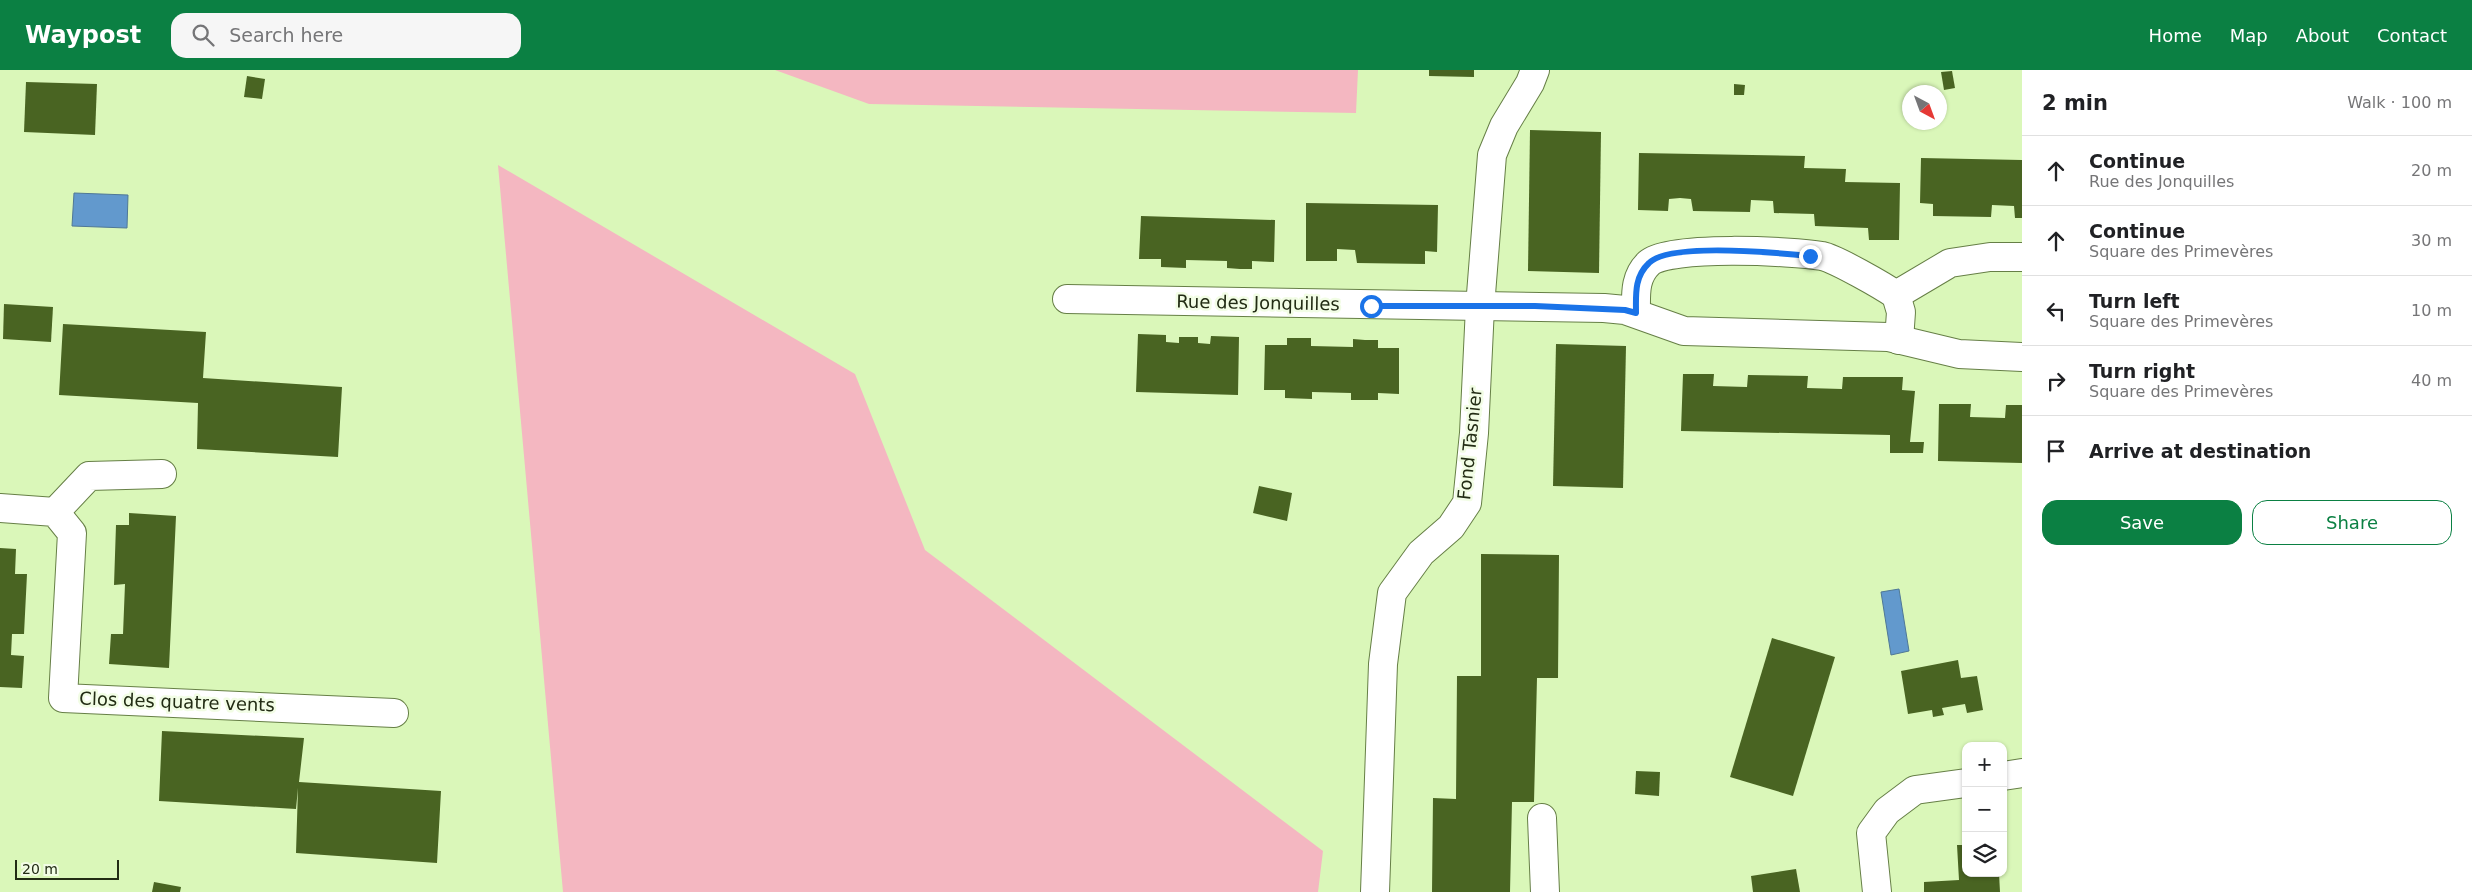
<!DOCTYPE html>
<html lang="en">
<head>
<meta charset="utf-8">
<style>
  body { margin:0; font-family:"DejaVu Sans",sans-serif; background:#f6f6f6; color:#202124 }
  .controls { position:absolute; right:15px; bottom:15px; display:grid; overflow:hidden; border-radius:10px; box-shadow:0 1px 4px #0004 }
  .controls button { width:45px; height:45px; display:grid; place-items:center; padding:0; border:0; border-bottom:1px solid #e0e0e0; background:#fff; color:#202124; font:25px sans-serif }
  .compass { position:absolute; left:1902px; top:15px; width:45px; height:45px; border-radius:50%; background:#fff; box-shadow:0 1px 4px #0004; rotate:139deg }
  .scale { position:absolute; left:15px; bottom:12px; width:104px; box-sizing:border-box; padding-left:5px; border:2px solid #222c14; border-top:0; font-size:14px; line-height:18px; white-space:nowrap; color:#222c14; -webkit-text-stroke:4px #f2fde5; paint-order:stroke }
  .stop { position:absolute; width:15px; height:15px; margin:-11px; border:4px solid #1a73e8; border-radius:50%; background:#fff }
  .stop.end { background:#1a73e8; border-color:#fff; box-shadow:0 1px 5px #0008 }
  .list { margin:0; padding:0; list-style:none }
  h2 { display:flex; justify-content:space-between; align-items:center; height:65px; margin:0; padding:0 20px; font-size:21px }
  h2 small { font-size:16px; font-weight:400; color:#757577 }
  .list li { display:grid; grid-template-columns:32px 1fr auto; gap:15px; align-items:center; box-sizing:border-box; height:70px; padding:0 20px; border-top:1px solid #e0e0e0 }
  .list b { display:block; font-size:19px; white-space:nowrap }
  .list p { margin:0; font-size:16px; white-space:nowrap; color:#757577 }
  .list em { font-size:16px; font-style:normal; color:#757577 }
  .actions { display:flex; gap:10px; padding:15px 20px }
  .actions a { flex:1; padding:11px 0; border:1px solid #0b8043; border-radius:15px; text-align:center; font-size:18px; color:#0b8043 }
  .actions .main { background:#0b8043; color:#fff }
  .icon { flex:none; width:28px; height:28px; fill:none; stroke:currentColor; stroke-width:2; stroke-linecap:round; stroke-linejoin:round }
  .map { position:relative; flex:none; width:2022px; height:822px; overflow:hidden }
  header { display:flex; align-items:center; gap:30px; box-sizing:border-box; height:70px; padding:0 25px; background:#0b8043; color:#fff }
  header strong { font-size:24px }
  nav { display:flex; gap:28px; margin-inline-start:auto; font-size:18px }
  .search { width:350px; height:45px; background:#f6f6f6; display:flex; align-items:center; gap:12px; box-sizing:border-box; padding:0 18px; border-radius:15px; color:#757577; font-size:19px }
  main { display:flex }
  aside { flex:1; background:#fff }
  .map>svg:first-child { display:block }
  .green { fill:#f4b7c1 }
  .water { fill:#6299cd; stroke:#4f7896 }
  .building { fill:#496422 }
  .lines { fill:none; stroke-linecap:round; stroke-linejoin:round }
  .minor-casing { stroke:#667f46; stroke-width:30 }
  .minor { stroke:#fff; stroke-width:28 }
  .route { stroke:#1a73e8; stroke-width:6 }
  .labels { text-anchor:middle; stroke-width:5; stroke-linejoin:round; paint-order:stroke }
  .street-label { font-size:18px; fill:#222c14; stroke:#f2fde5 }
</style>
</head>
<body>
<header>
<strong>Waypost</strong>
<div class="search"><svg class="icon" aria-label="search" viewBox="0 0 24 24"><circle cx="10" cy="10" r="6"/><path d="M15 15l6 6"/></svg>Search here</div>
<nav><a>Home</a><a>Map</a><a>About</a><a>Contact</a></nav>
</header>
<main>
<div class="map">
<svg width="2022" height="822" viewBox="0 0 2022 822">
  <rect width="100%" height="100%" fill="#daf7b9"/>
  <!-- green -->
  <g class="green">
    <path d="M775,0H1358L1356,43L869,34Z"/>
    <path d="M498,95L855,304L925,480L1323,781L1318,822H563Z"/>
  </g>
  <!-- water -->
  <g class="water">
    <path d="M74,123L128,125L127,158L72,156Z"/>
    <path d="M1899,519L1909,581L1891,585L1881,522Z"/>
  </g>
  <!-- building -->
  <g class="building">
    <path d="M1429,0H1474V7L1429,6Z"/>
    <path d="M1952,1L1955,18L1944,20L1941,2Z"/>
    <path d="M247,6L265,9L262,29L244,27Z"/>
    <path d="M26,12L97,14L95,65L24,62Z"/>
    <path d="M1734,14L1745,15L1744,25H1734Z"/>
    <path d="M1530,60L1601,62L1599,203L1528,201Z"/>
    <path d="M1639,83L1805,86L1804,98L1846,99L1845,112L1900,113L1899,170H1869L1868,158L1815,156L1814,144L1774,143L1773,131L1751,130L1750,142L1693,141L1691,129L1680,128L1669,129L1668,141L1638,140Z"/>
    <path d="M1921,88L2022,90V148H2015L2014,136L1992,135L1991,147L1933,146V134L1920,133Z"/>
    <path d="M1306,133L1438,135L1437,182L1425,181V194L1357,193L1355,180L1337,179V191H1306Z"/>
    <path d="M1141,146L1275,150L1274,192L1252,191V199H1240L1227,198V191L1186,190V198L1161,197V189H1139Z"/>
    <path d="M4,234L53,237L51,272L3,269Z"/>
    <path d="M63,254L206,262L203,308L342,317L338,387L197,379L198,333L59,325Z"/>
    <path d="M1138,264L1166,265V272L1179,273V267H1198V273L1210,274L1211,266L1239,267L1238,325L1136,322Z"/>
    <path d="M1287,268H1311V276L1353,277V269L1365,270H1378V278H1399V324L1378,323V330H1351V323L1312,322V329L1285,328V320H1264L1265,275H1287Z"/>
    <path d="M1556,274L1626,276L1623,418L1553,416Z"/>
    <path d="M1683,304H1714L1713,316L1747,317L1748,305L1808,306L1807,318L1842,319L1843,307H1903L1902,320L1915,321L1910,372H1924L1923,383H1890V365L1681,361Z"/>
    <path d="M1939,334H1971L1970,347L2005,348L2006,335H2022V393L1938,391Z"/>
    <path d="M1259,416L1292,423L1287,451L1253,443Z"/>
    <path d="M129,443L176,446L169,598L109,594L111,564H123L125,514L114,515L116,455H129Z"/>
    <path d="M0,478L16,479L15,504H27L24,564H12L11,585L24,586L22,618L0,617Z"/>
    <path d="M1481,484L1559,485L1558,608H1537L1534,732H1512L1510,822H1432L1433,728L1456,729L1457,606H1481Z"/>
    <path d="M1772,568L1835,587L1793,726L1730,707Z"/>
    <path d="M1958,590L1961,608L1977,606L1983,640L1967,643L1965,634L1942,638L1944,645L1933,647L1932,640L1908,644L1901,601Z"/>
    <path d="M162,661L304,668L299,712L441,721L437,793L296,783L298,718L296,739L159,731Z"/>
    <path d="M1636,701L1660,702L1659,726L1635,724Z"/>
    <path d="M1957,775H1966V803H1999L2000,822H1924V812L1959,810Z"/>
    <path d="M1796,799L1800,822H1753L1751,806Z"/>
    <path d="M154,812L181,817L180,822H152Z"/>
  </g>
  <g class="lines">
    <!-- minor casing -->
    <g class="minor-casing">
      <g id="minor">
        <path d="M1896,225L1901,242L1899,270"/>
        <path d="M1067,229L1604,238L1625,240L1684,261L1888,267L1959,284L2022,287"/>
        <path d="M1636,243C1636,225 1634,207 1649,193C1668,175 1793,181 1822,186C1836,189 1883,216 1896,225L1950,193L1990,187H2022"/>
        <path d="M0,438L55,442L72,463L63,628L394,643"/>
        <path d="M55,442L89,406L162,404"/>
        <path d="M2003,706L2022,703"/>
        <path d="M1542,748L1545,822"/>
        <path d="M1375,822L1383,594L1392,523L1421,483L1451,457L1467,433L1474,363L1480,237L1492,85L1504,56L1530,13L1535,0"/>
        <path d="M1877,822L1871,763L1887,741L1915,720L1966,713"/>
      </g>
    </g>
    <!-- minor -->
    <use href="#minor" class="minor"/>
  </g>
  <g class="lines">
    <!-- route -->
    <path class="route" d="M1371,236H1535L1625,240L1636,243C1636,225 1634,207 1649,193C1670,172 1780,183 1810,186"/>
  </g>
  <g class="labels">
    <!-- street labels -->
    <g class="street-label">
      <text transform="translate(1258 233) rotate(1)" y="6">Rue des Jonquilles</text>
      <text transform="translate(1470 374) rotate(-84)" y="6">Fond Tasnier</text>
      <text transform="translate(177 632) rotate(2)" y="6">Clos des quatre vents</text>
    </g>
  </g>
</svg>
<div class="controls">
<button>+</button>
<button>−</button>
<button><svg class="icon" aria-label="layers" viewBox="0 0 24 24"><path d="M12 4l9 5-9 5-9-5zM3 14l9 5 9-5"/></svg></button>
</div>
<svg class="compass" viewBox="-18 -18 36 36"><path d="M0-13l5 13h-10z" fill="#e53935"/><path d="M0 13l5-13h-10z" fill="#757577"/></svg>
<div class="scale">20 m</div>
<div class="stop" style="left:1371px;top:236px"></div>
<div class="stop end" style="left:1810px;top:186px"></div>
</div>
<aside>
<h2>2 min<small>Walk · 100 m</small></h2>
<ul class="list">
<li><svg class="icon" aria-label="ahead" viewBox="0 0 24 24"><path d="M12 20V5M6 11l6-6 6 6"/></svg><div><b>Continue</b><p>Rue des Jonquilles</p></div><em>20 m</em></li>
<li><svg class="icon" aria-label="ahead" viewBox="0 0 24 24"><path d="M12 20V5M6 11l6-6 6 6"/></svg><div><b>Continue</b><p>Square des Primevères</p></div><em>30 m</em></li>
<li><svg class="icon" aria-label="left" viewBox="0 0 24 24"><path d="M17 20v-9H6M10 6l-5 5 5 5"/></svg><div><b>Turn left</b><p>Square des Primevères</p></div><em>10 m</em></li>
<li><svg class="icon" aria-label="right" viewBox="0 0 24 24"><path d="M7 20v-9h11M14 6l5 5-5 5"/></svg><div><b>Turn right</b><p>Square des Primevères</p></div><em>40 m</em></li>
<li><svg class="icon" aria-label="arrive" viewBox="0 0 24 24"><path d="M6 21V4h12l-3 4 3 4H6"/></svg><div><b>Arrive at destination</b></div></li>
</ul>
<div class="actions"><a class="main">Save</a><a>Share</a></div>
</aside>
</main>
</body>
</html>
